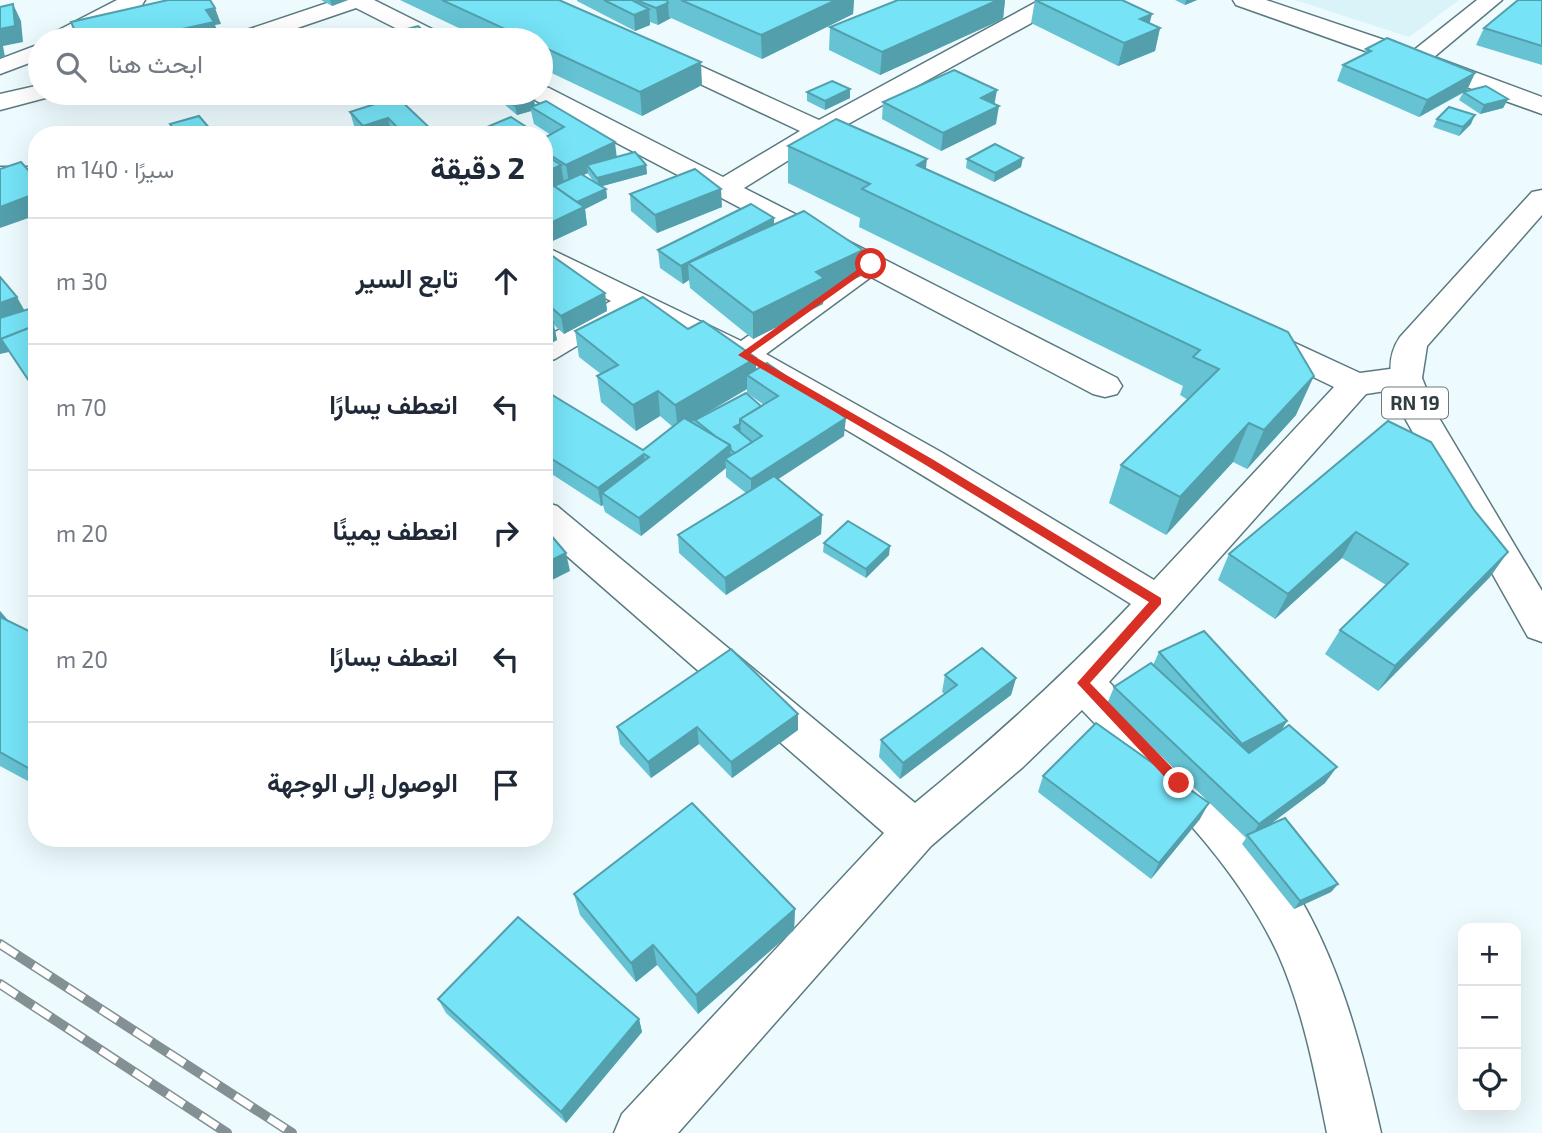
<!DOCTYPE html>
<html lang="ar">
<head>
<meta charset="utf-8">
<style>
  body { margin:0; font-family:"Exo 2",Vazirmatn,sans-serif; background:#f2f2f3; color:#1f2937; direction:rtl }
  .controls { position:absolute; right:21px; bottom:21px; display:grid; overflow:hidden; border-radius:14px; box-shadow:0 7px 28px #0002 }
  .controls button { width:63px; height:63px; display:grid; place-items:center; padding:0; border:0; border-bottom:2px solid #e0e1e3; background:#fff; color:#1f2937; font:35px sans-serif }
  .stop { position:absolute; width:21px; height:21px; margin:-16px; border:5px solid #d93025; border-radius:50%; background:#fff }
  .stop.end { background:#d93025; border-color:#fff; box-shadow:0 2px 7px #0008 }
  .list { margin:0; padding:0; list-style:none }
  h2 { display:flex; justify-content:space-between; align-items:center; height:91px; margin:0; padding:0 28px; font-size:30px }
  h2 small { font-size:23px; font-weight:400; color:#747a83 }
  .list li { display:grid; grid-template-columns:46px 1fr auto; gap:21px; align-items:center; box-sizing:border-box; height:126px; padding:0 28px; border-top:2px solid #e0e1e3 }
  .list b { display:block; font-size:26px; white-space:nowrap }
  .list em { font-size:23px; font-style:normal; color:#747a83 }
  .icon { flex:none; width:38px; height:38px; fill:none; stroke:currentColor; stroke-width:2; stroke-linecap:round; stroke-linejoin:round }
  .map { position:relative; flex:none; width:1542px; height:1133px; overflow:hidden; direction:ltr }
  .search { position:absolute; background:#fff; box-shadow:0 7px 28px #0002; left:28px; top:28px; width:525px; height:77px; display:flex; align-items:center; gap:18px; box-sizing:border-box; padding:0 24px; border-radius:38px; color:#747a83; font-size:26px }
  .panel { position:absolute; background:#fff; box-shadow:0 7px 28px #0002; left:28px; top:126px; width:525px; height:721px; border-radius:28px; direction:rtl }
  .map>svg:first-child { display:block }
  .built { fill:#d9f3f8 }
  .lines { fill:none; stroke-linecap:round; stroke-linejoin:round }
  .minor-casing { stroke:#5a7a80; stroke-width:3 }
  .major-casing { stroke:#5a7a80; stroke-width:3 }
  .minor { fill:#fff; fill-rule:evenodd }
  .major { fill:#fff; fill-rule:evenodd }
  .rail-casing { stroke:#839194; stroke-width:10 }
  .rail { stroke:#fff; stroke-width:7; stroke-dasharray:20; stroke-linecap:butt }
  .wall { fill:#65c3d4; fill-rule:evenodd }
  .shaded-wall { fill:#539fac }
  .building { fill:#76e3f6; stroke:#539fac; stroke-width:2 }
  .route { fill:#d93025 }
  .labels { text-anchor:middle; stroke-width:6; stroke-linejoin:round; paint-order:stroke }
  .shield { fill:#fff; stroke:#6e787a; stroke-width:2 }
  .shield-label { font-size:19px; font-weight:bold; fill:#303e41 }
</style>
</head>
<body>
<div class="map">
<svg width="1542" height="1133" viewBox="0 0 1542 1133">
  <rect width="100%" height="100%" fill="#edfbfe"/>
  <!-- built -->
  <path class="built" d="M1295,0H1459L1409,37Z"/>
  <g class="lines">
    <!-- minor casing -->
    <g class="minor-casing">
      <g id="minor">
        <path d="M117,0H145L142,5L74,40H45L49,35Z"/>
        <path d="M336,0H374L444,35L448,40H419L356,8L262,40H228L232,35Z"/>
        <path d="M1040,0H1067L1064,5L839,129L874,145L878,151L874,157H856L821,140L744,188L1117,378L1122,386L1117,394L1105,397L1093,394L871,277L766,354L941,452L1154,580L1334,387L1247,345L1242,338L1247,331L1258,328L1269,331L1360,373L1405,367L1417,370L1422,378L1417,386L1366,394L1109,682C1173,746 1247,810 1294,888C1340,963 1362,1048 1381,1133H1327C1315,1073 1303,1010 1278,954C1234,859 1153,785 1082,710L1023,767L931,846L678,1133H614L622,1114L884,833L544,536V502L557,506L915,803C992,740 1063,676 1131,604C967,502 805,400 633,312L555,359L544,362V338L611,301L544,267V246L741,341L849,265L531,98L528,93H541V86L549,88L723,177L800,131L645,58L641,53L645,48H661L819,120Z"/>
        <path d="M1233,0H1266L1414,50L1477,0H1502L1434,57L1542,97V114L1236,5Z"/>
        <path d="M40,44V59L0,74V59Z"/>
        <path d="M40,85V93H52L49,97L0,110V94Z"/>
        <rect x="0" y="167" width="37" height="16"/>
      </g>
    </g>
    <!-- major casing -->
    <g class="major-casing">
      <path id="major" d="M1542,190V215L1427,346L1422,378L1436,413L1542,591V642L1528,637L1402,413C1392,387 1383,362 1400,337L1532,192Z"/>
    </g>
    <!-- minor -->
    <use href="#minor" class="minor"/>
    <!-- major -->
    <use href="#major" class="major"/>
    <!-- rail casing -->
    <g class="rail-casing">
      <g id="rail">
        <path d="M0,944L292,1133"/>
        <path d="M0,984L227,1133"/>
      </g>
    </g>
    <!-- rail -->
    <use href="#rail" class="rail"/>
  </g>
  <!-- wall -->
  <g class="wall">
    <path d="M321,0H348L332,6Z"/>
    <path d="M400,0H559L702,85L642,116L541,68V40H484Z"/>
    <path d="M577,0H854L853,14L762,59L671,18L658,25L650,22V25L635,31L577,1Z"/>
    <path d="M898,0H1005L1003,19L880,75L829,50L830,27Z"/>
    <path d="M1035,0H1123L1150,23L1160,28L1155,51L1118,66L1031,23Z"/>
    <path d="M1175,0H1197L1185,5Z"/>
    <path d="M1542,0V65L1476,45L1484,28Z"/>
    <path d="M1366,49L1475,73L1467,90L1465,91L1508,99L1503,108L1480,114L1459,100L1463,93L1419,117L1337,81L1343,65L1363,55Z"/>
    <path d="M850,89V98L825,110L807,101V92Z"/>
    <path d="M503,96L534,100L535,106L617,156L646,165L647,174L602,186L606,189L607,198L585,209L587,225L544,245V138L551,135L534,124L531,111L517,115L505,105ZM588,173V174L594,182L583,175Z"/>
    <path d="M397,97L433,131L434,134L460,135H360L355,129L350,112Z"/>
    <path d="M883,102L995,104L996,124L941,151L882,119Z"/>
    <path d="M1437,119L1471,124L1459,136L1433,127Z"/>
    <path d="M788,146L926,169L1288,332L1296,415L1247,469L1233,462L1166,535L1109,503L1121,465L1188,400L1180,395L1183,386L859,227L860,218L788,183Z"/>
    <path d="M967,159L1021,167L994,182L966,168Z"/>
    <path d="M630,194L722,207L657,233L631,211Z"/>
    <path d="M774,224L863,250L861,276L824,294L823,304L753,339L690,288L689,280L683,284L660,268L658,250Z"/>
    <path d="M544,250L605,293L607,311L564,334L554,325L557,340L544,347Z"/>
    <path d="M688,329L756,358V369L844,436L778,479L822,515L821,534L726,595L679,553L678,535L746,493L726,477V468L641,536L605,512L603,505L601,506L544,469V390L643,450L673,427L660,416L636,431L601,402L597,376L601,374L579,357L575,331ZM747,389V393L764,405L761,406L696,419Z"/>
    <path d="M1388,421L1490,577L1378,691L1325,654L1340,630L1386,585L1342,558L1275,619L1218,580L1229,554Z"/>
    <path d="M824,543L889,555L866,578L823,552Z"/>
    <path d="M0,611L8,620L37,635V786L0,766Z"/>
    <path d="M1159,652L1287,721L1281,730L1325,783L1268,826L1338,884L1331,892L1294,909L1242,844L1246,838L1107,704L1114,687L1153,665Z"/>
    <path d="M945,675L1016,678L1011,695L900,779L879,757L881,740L945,694L942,692Z"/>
    <path d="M798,714V730L732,778L699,744L651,778L620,744L617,727Z"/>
    <path d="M1043,776L1200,819L1151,879L1038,792Z"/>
    <path d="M574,894L795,909L794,930L698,1014L657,965L636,982L580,915Z"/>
    <path d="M438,999L639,1019L642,1032L566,1123L446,1013Z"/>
  </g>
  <!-- shaded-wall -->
  <g class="shaded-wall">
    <path d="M330,0H348L332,6Z"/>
    <path d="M836,0H854L853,14L762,59L761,35Z"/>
    <path d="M998,0H1005L1003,19L880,75L882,52Z"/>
    <path d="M1186,0H1197L1185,5Z"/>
    <path d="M668,3L669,17L671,18L658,25L656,8Z"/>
    <path d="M13,4L21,21L23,42L3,46L5,57L0,58V29Z"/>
    <path d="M215,8L221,24L215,25L220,38L210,40H132L206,10Z"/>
    <path d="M649,9L650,25L635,31L634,15Z"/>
    <path d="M1152,14L1147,33L1160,28L1155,51L1118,66L1124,43L1140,19Z"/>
    <path d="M701,62L702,85L642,116L640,92Z"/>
    <path d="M1475,73L1467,90L1419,117L1427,100Z"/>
    <path d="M850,89V98L825,110V101Z"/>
    <path d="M997,90L994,107L981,98Z"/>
    <path d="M1508,99L1503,108L1480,114L1484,105Z"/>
    <path d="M534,100L535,109L531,107V111L517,115L515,106Z"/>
    <path d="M999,106L996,124L941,151L943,133Z"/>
    <path d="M1475,115L1471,124L1459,136L1463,127Z"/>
    <path d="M388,118L392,135H366L363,126Z"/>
    <path d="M211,130L213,135H195Z"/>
    <path d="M615,142L617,159L587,165L588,173L569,182L566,165Z"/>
    <path d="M1023,158L1021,167L994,182L995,173Z"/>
    <path d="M927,159L923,196L917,165Z"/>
    <path d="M561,165L564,183L544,192V173Z"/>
    <path d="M646,165L647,174L599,187L597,178Z"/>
    <path d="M606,189L607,198L585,209L587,225L544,245V226L577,203Z"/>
    <path d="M721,189L722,207L657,233L655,215Z"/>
    <path d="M37,193V215L0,228V207Z"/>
    <path d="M774,218V235L688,263L689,280L683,284L681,266Z"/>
    <path d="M863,250L861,276L824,294L823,304L753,339V313L816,272Z"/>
    <path d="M605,293L607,311L564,334L561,316Z"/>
    <path d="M17,297L27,315L0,326V303Z"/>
    <path d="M553,322L557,340L544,347V327Z"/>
    <path d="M3,342L9,352L0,354V343Z"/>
    <path d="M756,358V381L747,375V389L678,430L675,405Z"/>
    <path d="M1314,376L1296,415L1247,469L1264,430Z"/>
    <path d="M658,391L660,416L636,431L633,405Z"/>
    <path d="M846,418L844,436L751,497V479Z"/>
    <path d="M1249,423L1233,462L1166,535L1180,497Z"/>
    <path d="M740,424L741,433L734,427Z"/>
    <path d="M730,445L731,463L725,459L726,468L641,536L639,518Z"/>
    <path d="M644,454L646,472L602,493L603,505L601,506L598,488Z"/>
    <path d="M822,515L821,534L726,595L725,578Z"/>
    <path d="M1356,532L1342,558L1275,619L1288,594Z"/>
    <path d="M890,546L889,555L866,578V569Z"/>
    <path d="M1508,552L1490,577L1378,691L1395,666Z"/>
    <path d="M566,553L570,571L544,584V564Z"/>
    <path d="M0,611L14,628L0,631Z"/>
    <path d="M1016,678L1011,695L900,779L903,763Z"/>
    <path d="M798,714V730L732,778L731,762Z"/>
    <path d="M1287,721L1277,738L1232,761L1242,744Z"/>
    <path d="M697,727L699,744L651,778L648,762Z"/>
    <path d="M1337,767L1325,783L1249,840L1259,824Z"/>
    <path d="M1209,803L1200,819L1151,879L1159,863Z"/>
    <path d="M134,838H144L139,844Z"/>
    <path d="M1338,884L1331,892L1294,909L1300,901Z"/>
    <path d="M795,909L794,930L698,1014L696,995Z"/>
    <path d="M653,945L657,965L636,982L631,963Z"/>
    <path d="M639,1019L642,1032L566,1123L561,1112Z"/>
  </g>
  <!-- building -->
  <g class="building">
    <path d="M168,0H210L215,8L206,10L214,22L132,40H79L71,22Z"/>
    <path d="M442,0H559L701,62L640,92L541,46V40H529Z"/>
    <path d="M604,0H632L649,9L634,15Z"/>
    <path d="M636,0H667L668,3L656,8Z"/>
    <path d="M681,0H836L761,35Z"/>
    <path d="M898,0H998L882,52L830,27Z"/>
    <path d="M1035,0H1122L1152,14L1140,19L1160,28L1124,43Z"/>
    <path d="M1518,0H1542V46L1484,28Z"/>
    <path d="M13,4L15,26L0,29V7Z"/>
    <path d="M418,26L433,40H370L369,39Z"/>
    <path d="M1387,38L1475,73L1427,100L1343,65L1371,51L1366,49Z"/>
    <path d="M954,70L997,90L981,98L999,106L943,133L883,102Z"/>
    <path d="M832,81L850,89L825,101L807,92Z"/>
    <path d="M1486,86L1508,99L1484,105L1463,92Z"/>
    <path d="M512,93H524L534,100L515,106L503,96Z"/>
    <path d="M397,97L433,131L422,135H405L388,118L363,126L350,112Z"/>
    <path d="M546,101L615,142L566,165L544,151V138L564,127L531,107Z"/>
    <path d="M1449,107L1475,115L1463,127L1437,119Z"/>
    <path d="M199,116L211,130L195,135H184L183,131L177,133L170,124Z"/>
    <path d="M511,117L539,135H468Z"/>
    <path d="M836,119L927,159L917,165L1288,332L1314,376L1264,430L1249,423L1180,497L1121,465L1219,369L1193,357L1200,350L862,189L870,184L788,146Z"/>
    <path d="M449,128L460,135H432Z"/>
    <path d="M183,131L184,135H167Z"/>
    <path d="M995,144L1023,158L995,173L967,159Z"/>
    <path d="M635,152L646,165L597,178L587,165Z"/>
    <path d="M544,154L561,165L544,173Z"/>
    <path d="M21,162L37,180V193L0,207V169Z"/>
    <path d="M695,169L721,189L655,215L630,194Z"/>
    <path d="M581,174L606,189L577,202L554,186Z"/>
    <path d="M548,182L584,207L544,226V183Z"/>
    <path d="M751,204L774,218L681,266L658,250Z"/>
    <path d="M804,211L863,250L816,272L824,278L753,313L688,263Z"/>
    <path d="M544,250L605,293L561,316L544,301Z"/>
    <path d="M0,277L17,297L0,303Z"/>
    <path d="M643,297L688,329L703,321L756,358L675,405L658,391L633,405L597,376L618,365L575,331Z"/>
    <path d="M32,308L37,323V330L34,326L1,339L3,342L0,343V318Z"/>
    <path d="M544,315L553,322L544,327Z"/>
    <path d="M34,326L37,330V393L1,339Z"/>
    <path d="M767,363L846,418L751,479L725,459L762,436L740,419L778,396L747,375Z"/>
    <path d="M544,390L643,450L684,418L730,445L639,518L602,493L649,457L644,454L598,488L544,454Z"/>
    <path d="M746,393L761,406L740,419V424L734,427L752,442L735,453L731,450L730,445L715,436L695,420Z"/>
    <path d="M1388,421L1431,442L1474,510L1508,552L1395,666L1340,630L1408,564L1356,532L1288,594L1229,554Z"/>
    <path d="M774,476L822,515L725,578L678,535Z"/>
    <path d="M848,521L890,546L866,569L824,543Z"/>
    <path d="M544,527L566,553L544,564Z"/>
    <path d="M0,617L37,635V773L0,752Z"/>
    <path d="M1204,631L1287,721L1242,744L1159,652Z"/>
    <path d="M982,648L1016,678L903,763L881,740L957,685L945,675Z"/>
    <path d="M731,649L798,714L731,762L697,727L648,762L617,727Z"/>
    <path d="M1151,663L1249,753L1289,725L1337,767L1259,824L1114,687Z"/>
    <path d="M1096,723L1209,803L1159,863L1043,776Z"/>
    <path d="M692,803L795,909L696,995L653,945L631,963L574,894Z"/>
    <path d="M1285,818L1338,884L1300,901L1247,835Z"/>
    <path d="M518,917L639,1019L561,1112L438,999Z"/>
  </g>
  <!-- route -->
  <path class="route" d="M868,262L876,264L750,354L932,459L1161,598V604L1090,683L1183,779V787H1174L1077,683L1149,602L924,464L738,355Z"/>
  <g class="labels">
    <!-- shield labels -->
    <rect class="shield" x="1382" y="387.5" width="66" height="31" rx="5"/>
    <g class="shield-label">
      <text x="1415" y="410">RN 19</text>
    </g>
  </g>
</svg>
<div class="controls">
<button>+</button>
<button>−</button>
<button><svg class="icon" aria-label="locate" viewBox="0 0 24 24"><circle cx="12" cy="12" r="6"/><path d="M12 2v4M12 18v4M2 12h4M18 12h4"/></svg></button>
</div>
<div class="stop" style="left:871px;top:264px"></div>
<div class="stop end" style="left:1179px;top:783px"></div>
<div class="search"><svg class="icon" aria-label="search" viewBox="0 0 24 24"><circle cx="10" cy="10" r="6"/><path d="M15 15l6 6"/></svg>ابحث هنا</div>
<section class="panel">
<h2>2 دقيقة<small>سيرًا · 140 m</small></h2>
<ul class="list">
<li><svg class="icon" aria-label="ahead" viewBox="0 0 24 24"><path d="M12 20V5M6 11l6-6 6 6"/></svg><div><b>تابع السير</b></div><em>30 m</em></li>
<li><svg class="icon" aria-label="left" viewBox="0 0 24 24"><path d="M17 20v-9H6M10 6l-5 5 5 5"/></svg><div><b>انعطف يسارًا</b></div><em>70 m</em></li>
<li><svg class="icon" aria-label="right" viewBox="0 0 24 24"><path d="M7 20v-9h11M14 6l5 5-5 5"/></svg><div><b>انعطف يمينًا</b></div><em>20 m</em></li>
<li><svg class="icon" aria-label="left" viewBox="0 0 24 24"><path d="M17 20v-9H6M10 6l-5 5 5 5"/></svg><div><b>انعطف يسارًا</b></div><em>20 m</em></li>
<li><svg class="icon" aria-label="arrive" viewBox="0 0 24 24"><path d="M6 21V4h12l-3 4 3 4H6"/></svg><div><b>الوصول إلى الوجهة</b></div></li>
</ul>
</section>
</div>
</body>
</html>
